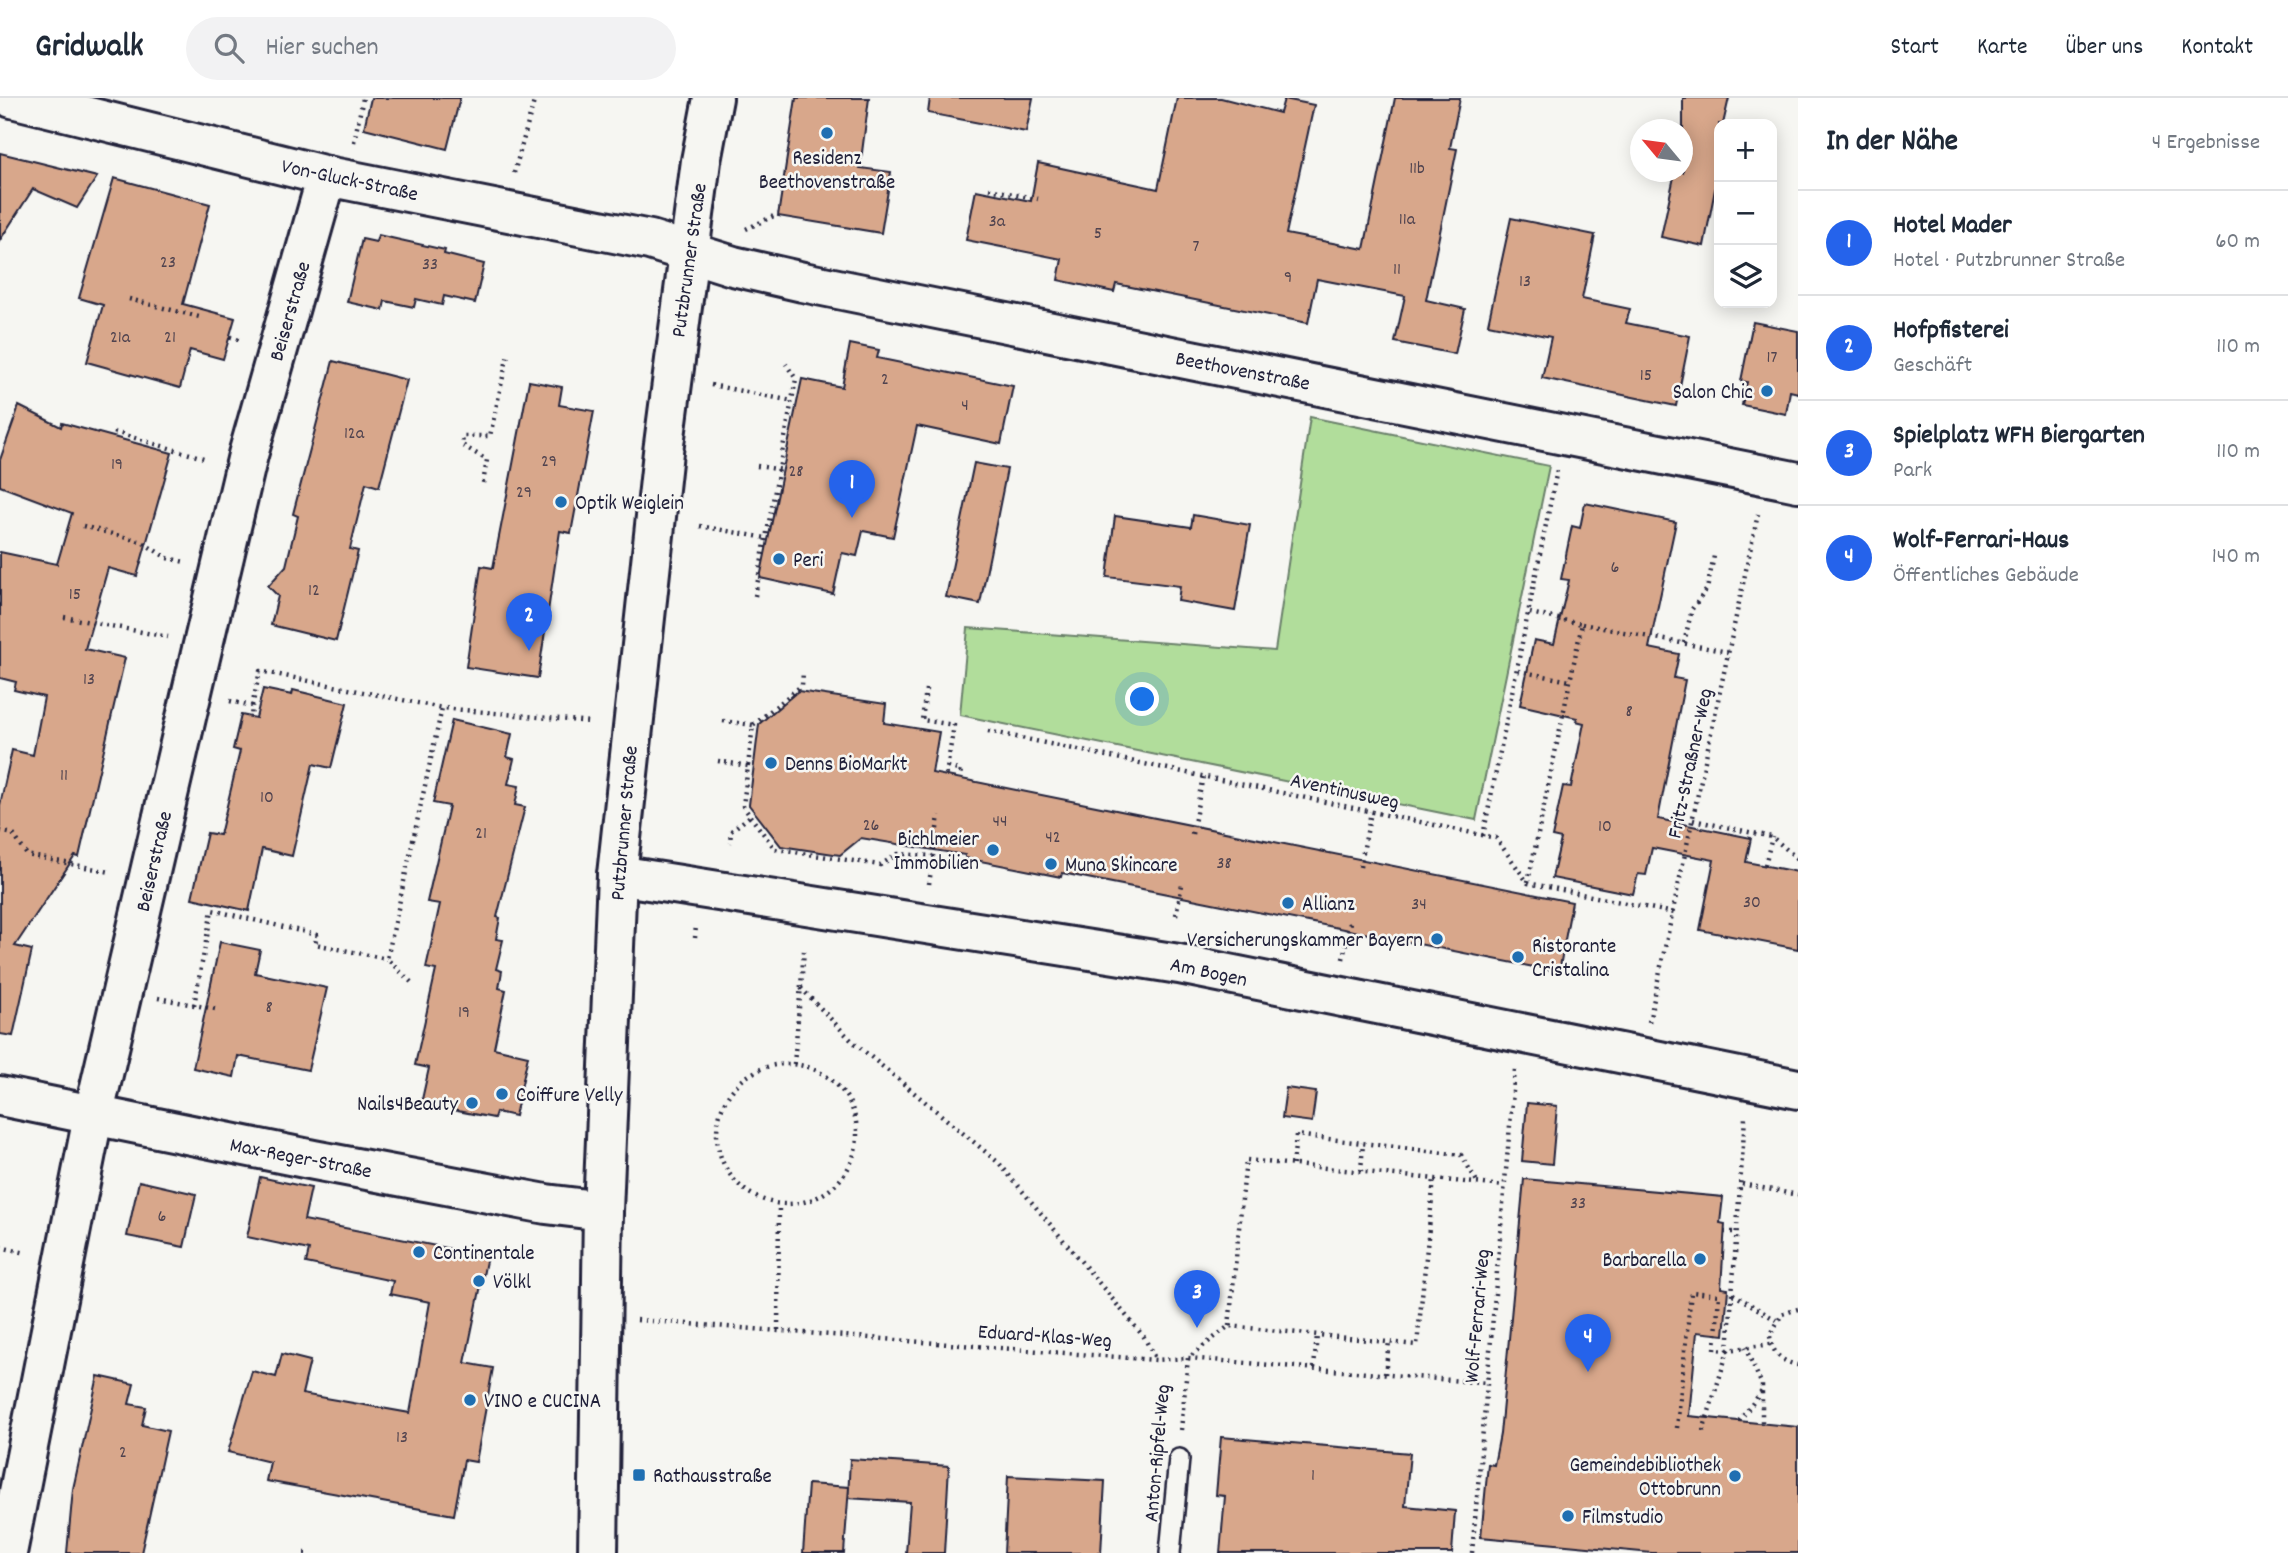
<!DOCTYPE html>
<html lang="de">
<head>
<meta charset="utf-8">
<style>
  body { margin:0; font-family:Dekko,sans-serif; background:#f2f2f3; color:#1f2937 }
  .controls { position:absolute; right:21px; top:21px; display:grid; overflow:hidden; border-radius:14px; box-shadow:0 4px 18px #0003 }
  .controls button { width:63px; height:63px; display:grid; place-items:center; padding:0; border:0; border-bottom:2px solid #e0e1e3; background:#fff; color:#1f2937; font:35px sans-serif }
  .compass { position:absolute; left:1630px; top:21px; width:63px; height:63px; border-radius:50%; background:#fff; box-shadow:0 4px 18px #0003; rotate:299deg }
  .you { position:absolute; left:1143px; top:602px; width:24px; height:24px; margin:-18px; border:5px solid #fff; border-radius:50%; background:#1a73e8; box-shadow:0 0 0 10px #1a73e833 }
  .badge { display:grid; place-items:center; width:46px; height:46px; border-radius:50%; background:#2563eb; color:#fff; font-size:23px; font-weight:700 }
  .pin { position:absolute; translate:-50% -58px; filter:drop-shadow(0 2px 4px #0008) }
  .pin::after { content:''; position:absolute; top:37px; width:24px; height:21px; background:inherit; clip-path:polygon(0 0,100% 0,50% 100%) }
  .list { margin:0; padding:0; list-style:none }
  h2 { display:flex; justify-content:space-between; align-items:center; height:91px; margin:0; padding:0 28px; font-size:30px }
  h2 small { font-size:23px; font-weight:400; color:#747a83 }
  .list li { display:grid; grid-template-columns:46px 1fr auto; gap:21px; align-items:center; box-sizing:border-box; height:105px; padding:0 28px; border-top:2px solid #e0e1e3 }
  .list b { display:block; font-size:26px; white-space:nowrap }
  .list p { margin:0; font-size:23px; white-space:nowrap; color:#747a83 }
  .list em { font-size:23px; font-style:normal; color:#747a83 }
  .icon { flex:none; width:38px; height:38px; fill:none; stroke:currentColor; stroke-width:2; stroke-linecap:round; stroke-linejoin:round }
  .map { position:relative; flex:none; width:1798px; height:1455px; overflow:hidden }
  header { display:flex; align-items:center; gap:42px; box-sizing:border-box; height:98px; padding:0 35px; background:#fff; border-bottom:2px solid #e0e1e3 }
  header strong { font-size:33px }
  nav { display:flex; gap:38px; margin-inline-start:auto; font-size:24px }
  .search { width:490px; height:63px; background:#f2f2f3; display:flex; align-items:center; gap:18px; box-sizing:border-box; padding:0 24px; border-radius:38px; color:#747a83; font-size:26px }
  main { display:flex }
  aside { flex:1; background:#fff }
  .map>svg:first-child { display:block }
  .green { fill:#b1dd9b; stroke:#6a806b; stroke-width:2 }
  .building { fill:#d8a78b; stroke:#22223b; stroke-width:2 }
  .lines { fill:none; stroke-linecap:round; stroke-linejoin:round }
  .service-casing { stroke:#22223b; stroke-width:24 }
  .minor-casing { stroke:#22223b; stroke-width:44 }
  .secondary-casing { stroke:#22223b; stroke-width:44 }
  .path { stroke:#22223b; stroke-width:4.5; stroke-dasharray:2 5; stroke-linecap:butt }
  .service { stroke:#f6f6f2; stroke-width:19 }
  .minor { stroke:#f6f6f2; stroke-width:38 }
  .secondary { stroke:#f6f6f2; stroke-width:38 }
  .poi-dot { fill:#1f6fb2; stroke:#f6f6f2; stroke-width:2.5 }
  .labels { text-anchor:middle; stroke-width:5; stroke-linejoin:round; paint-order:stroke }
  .number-label { font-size:18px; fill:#50434f }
  .poi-label { font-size:21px; fill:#22223b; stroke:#f6f6f2; text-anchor:start }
  .street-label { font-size:21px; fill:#22223b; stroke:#f6f6f2 }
</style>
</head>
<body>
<header>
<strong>Gridwalk</strong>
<div class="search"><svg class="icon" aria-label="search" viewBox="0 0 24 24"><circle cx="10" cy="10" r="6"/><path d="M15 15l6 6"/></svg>Hier suchen</div>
<nav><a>Start</a><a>Karte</a><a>Über uns</a><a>Kontakt</a></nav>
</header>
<main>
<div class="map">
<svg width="1798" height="1455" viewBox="0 0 1798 1455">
  <rect width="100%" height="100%" fill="#f6f6f2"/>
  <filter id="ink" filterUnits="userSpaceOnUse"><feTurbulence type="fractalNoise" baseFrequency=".0143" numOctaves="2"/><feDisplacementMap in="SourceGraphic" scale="14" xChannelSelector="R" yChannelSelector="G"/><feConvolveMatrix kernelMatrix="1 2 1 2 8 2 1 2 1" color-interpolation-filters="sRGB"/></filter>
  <g filter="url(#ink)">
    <!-- green -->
    <path class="green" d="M1310,319L1549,368L1476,722L960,617L968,530L1275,553Z"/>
    <!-- building -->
    <g class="building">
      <path d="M371,0H460L447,51L364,30Z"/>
      <path d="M796,0H869L860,70L891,74L881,135L778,118Z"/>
      <path d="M930,0H1033L1026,34L928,15Z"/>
      <path d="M1177,0H1221L1280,15L1284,1L1314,7L1286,136L1364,151L1395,0H1460L1450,50L1457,51L1426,202L1465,211L1455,256L1395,244L1405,198L1317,181L1308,225L1116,186L1114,194L1058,182L1062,161L966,142L976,92L1031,103L1038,65L1158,91Z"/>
      <path d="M1683,0H1729L1723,26H1719V71L1704,148L1661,139L1675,74H1683Z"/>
      <path d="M0,55L37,64L97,79L77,110L33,91L0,142Z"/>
      <path d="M114,80L210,106L183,206L235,220L223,261L190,252L180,290L87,264L103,207L79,200Z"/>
      <path d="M1511,120L1595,137L1582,201L1630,211L1626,225L1690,238L1676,308L1542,280L1551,239L1488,226Z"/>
      <path d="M378,137L445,152L444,156L484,166L475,205L444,198L442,207L416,201L414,209L385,203L383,212L347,204L362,141L376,144Z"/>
      <path d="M1753,224L1798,233V295L1790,293L1786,316L1742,307L1747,284L1741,283Z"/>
      <path d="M850,246L879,252L877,260L1013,288L1001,346L917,328L893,439L863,433L857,458L842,455L833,496L760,480L802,281L842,289Z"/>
      <path d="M333,263L407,282L379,389L366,385L350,451L358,453L336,543L271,527L278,498L268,488L286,468L298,418L293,416Z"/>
      <path d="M529,283L562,289L559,307L594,313L571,435L560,433L538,580L466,569L481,468L493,470Z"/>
      <path d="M19,308L61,329L62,325L172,355L137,478L108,470L85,551L125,560L79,759L75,758L15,848L32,852L13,938L0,936V707L12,652L33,657L44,599L14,592L16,584L0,580V454L57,466L72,415L0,388V362Z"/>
      <path d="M974,365L1007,371L980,506L946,499Z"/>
      <path d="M1585,405L1676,424L1649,550L1679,556L1674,580L1685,582L1658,721L1751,740L1746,764L1798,774V851L1700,832L1714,762L1652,750L1646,777L1638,776L1633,796L1552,780L1561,741L1552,739L1563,688L1571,689L1584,625L1576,623L1577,620L1520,607L1534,542L1554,546L1569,482L1561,481L1572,428L1580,430Z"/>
      <path d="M1193,417L1250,427L1235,513L1178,503L1180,488L1107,479L1115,418L1191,429Z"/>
      <path d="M263,591L292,597L293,592L347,605L331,670L313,666L292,758L262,751L249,813L192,800L207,735L220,737L240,653L233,651L241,617L256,620Z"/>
      <path d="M798,593L886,606L884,625L939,634L932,675L1572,804L1559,874L1062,775L1061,779L965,760V757L861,740L840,757L781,748L749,707L759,626Z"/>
      <path d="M452,622L512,636L507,659L514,661L508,686L519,688L515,707L525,709L497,819L500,820L496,841L503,842L496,871L502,873L499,890L506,892L494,950L528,958L515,1018L496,1014L494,1020L421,1006L429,970L415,967L436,872L426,870L440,806L427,804L449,708L433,705Z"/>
      <path d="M220,844L260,852L255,875L327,890L308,972L238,958L234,979L193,970Z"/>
      <path d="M1286,990L1316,994L1312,1024L1282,1020Z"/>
      <path d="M1527,1005L1557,1008L1552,1066L1522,1063Z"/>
      <path d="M260,1079L311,1090L304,1122L487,1158L465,1265L493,1270L476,1364L464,1362L454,1417L266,1383L270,1364L228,1354L252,1273L276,1279L282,1256L310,1263L302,1296L410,1315L430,1204L390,1196L393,1183L306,1165L309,1152L247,1139Z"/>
      <path d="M1524,1081L1723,1099L1720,1125L1725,1126L1721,1190L1728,1191L1724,1237L1697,1234L1689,1318L1798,1329V1455H1652L1481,1439L1488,1366L1494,1367L1500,1336Z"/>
      <path d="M139,1083L196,1096L184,1149L127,1138Z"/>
      <path d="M98,1278L134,1286L129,1306L146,1309L142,1327L168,1333L141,1455H67L73,1391Z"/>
      <path d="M1221,1339L1410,1355L1405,1408L1455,1413L1452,1455H1220L1225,1398L1216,1397Z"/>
      <path d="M850,1361L949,1368L944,1455H906L910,1404L848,1400Z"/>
      <path d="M1008,1378L1105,1383L1101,1455H1004Z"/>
      <path d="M808,1386L849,1389L844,1455H803Z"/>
    </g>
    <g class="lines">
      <!-- service casing -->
      <g class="service-casing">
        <path id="service" d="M1170,1455L1179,1361"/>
      </g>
      <!-- minor casing -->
      <g class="minor-casing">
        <g id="minor">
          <path d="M12,0L327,78L650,142L733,168L803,184L1798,384"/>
          <path d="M617,777L1179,866L1798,991"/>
          <path d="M0,998L314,1062L546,1106L603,1113"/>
          <path d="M7,1455L93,1019L198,568L248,357L327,78"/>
        </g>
      </g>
      <!-- secondary casing -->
      <g class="secondary-casing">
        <path id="secondary" d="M598,1455L603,1113L617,777L663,354L701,63L713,0"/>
      </g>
      <!-- path -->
      <g class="path">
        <path d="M354,44L363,0"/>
        <path d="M514,75L535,0"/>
        <path d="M989,91L1038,101"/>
        <path d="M746,131L778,116"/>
        <path d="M129,201L199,219"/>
        <path d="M230,239L242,243"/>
        <path d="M711,287L792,303"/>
        <path d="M114,334L207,361"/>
        <path d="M757,368L783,372"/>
        <path d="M483,385L487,362L462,347L463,338H490L508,256"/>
        <path d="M83,428L142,444L167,460L185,464"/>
        <path d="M700,428L766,440"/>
        <path d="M755,498L796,281L786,266"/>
        <path d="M64,519L168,539"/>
        <path d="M1582,526L1728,554"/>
        <path d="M1684,545L1692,511L1707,491L1714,458"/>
        <path d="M1518,573L1570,583"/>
        <path d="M926,591L922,622L954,627L946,677"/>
        <path d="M230,603L252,608L251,619"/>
        <path d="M252,608L260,573L442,610"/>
        <path d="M723,623L753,627"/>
        <path d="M988,633L1496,740L1528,785L1674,815"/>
        <path d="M718,663L748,668L743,708L750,718L731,733L730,745"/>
        <path d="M748,668L753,627L802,587L803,575"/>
        <path d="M948,669L961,673L959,680"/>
        <path d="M750,718L775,751L880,767L898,756L933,758L939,717"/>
        <path d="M1693,722L1772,739L1798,761"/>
        <path d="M0,733L13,736L27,757L110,774"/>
        <path d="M1192,736L1203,678"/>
        <path d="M1483,738L1557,372"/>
        <path d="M1765,767L1772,739"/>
        <path d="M1360,769L1371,714"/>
        <path d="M1528,784L1582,526L1530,515"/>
        <path d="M929,786L933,758"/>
        <path d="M1176,817L1182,787"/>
        <path d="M695,840L696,827"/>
        <path d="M1343,861L1350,824"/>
        <path d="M411,884L387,861L442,610L591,624"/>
        <path d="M801,890L853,944L999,1065L1144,1239L1156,1262"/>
        <path d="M158,900L215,911"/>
        <path d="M194,907L212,812L317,837L315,846L387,861"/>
        <path d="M1649,924L1758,416"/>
        <path d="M794,966L804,853"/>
        <circle cx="787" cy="1036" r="70"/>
        <path d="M1293,1067L1296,1037L1461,1057L1478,1085"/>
        <path d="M1361,1073L1363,1045"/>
        <path d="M1742,1086L1798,1097"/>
        <path d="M1724,1134H1738"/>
        <path d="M0,1149L26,1155"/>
        <path d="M1733,1196L1776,1222"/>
        <path d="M1798,1211L1782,1216L1770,1238C1772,1255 1781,1264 1798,1267"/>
        <path d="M637,1222L1156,1262L1188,1260L1486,1285"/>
        <path d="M1229,1228L1246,1062L1504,1088"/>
        <path d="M778,1232L779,1106"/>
        <path d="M1745,1249L1762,1287V1325"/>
        <path d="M1314,1270L1317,1237"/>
        <path d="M1385,1276L1389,1244"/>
        <path d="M1739,1323L1762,1293"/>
        <path d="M1677,1330L1691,1194L1719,1197L1715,1251L1728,1252L1771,1246"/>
        <path d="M1181,1332L1188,1260L1229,1228L1417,1247L1434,1081"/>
        <path d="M1703,1333L1728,1252L1745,1020"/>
        <path d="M304,1455H310"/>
        <path d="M1472,1455L1515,971"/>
      </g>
      <!-- service -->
      <use href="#service" class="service"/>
      <!-- minor -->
      <use href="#minor" class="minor"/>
      <!-- secondary -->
      <use href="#secondary" class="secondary"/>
    </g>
  </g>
  <!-- markers -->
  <g class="poi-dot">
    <circle cx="827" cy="35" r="7"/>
    <circle cx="1767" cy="293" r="7"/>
    <circle cx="561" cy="404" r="7"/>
    <circle cx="779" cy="461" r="7"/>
    <circle cx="771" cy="665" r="7"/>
    <circle cx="993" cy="752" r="7"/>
    <circle cx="1051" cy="766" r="7"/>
    <circle cx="1288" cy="805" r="7"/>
    <circle cx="1437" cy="841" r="7"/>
    <circle cx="1518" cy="859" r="7"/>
    <circle cx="502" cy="996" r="7"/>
    <circle cx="472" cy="1005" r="7"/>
    <circle cx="419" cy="1154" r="7"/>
    <circle cx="1700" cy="1161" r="7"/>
    <circle cx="479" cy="1183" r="7"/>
    <circle cx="470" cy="1302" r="7"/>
    <rect x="632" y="1370" width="14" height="14" rx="3.5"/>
    <circle cx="1735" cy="1378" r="7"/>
    <circle cx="1568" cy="1418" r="7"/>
  </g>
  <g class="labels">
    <!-- number labels -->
    <g class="number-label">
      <text x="1417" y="75">11b</text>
      <text x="1407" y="126">11a</text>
      <text x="997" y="128">3a</text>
      <text x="1098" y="140">5</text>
      <text x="1196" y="153">7</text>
      <text x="168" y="169">23</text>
      <text x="430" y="171">33</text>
      <text x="1397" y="176">11</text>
      <text x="1288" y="184">9</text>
      <text x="1525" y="188">13</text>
      <text x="120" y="244">21a</text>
      <text x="170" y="244">21</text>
      <text x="1772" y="264">17</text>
      <text x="1646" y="282">15</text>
      <text x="885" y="286">2</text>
      <text x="965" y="312">4</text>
      <text x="354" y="340">12a</text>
      <text x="549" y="368">29</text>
      <text x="117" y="371">19</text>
      <text x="796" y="378">28</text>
      <text x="524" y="399">29</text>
      <text x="1615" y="474">6</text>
      <text x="314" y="497">12</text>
      <text x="75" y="501">15</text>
      <text x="89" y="586">13</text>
      <text x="1629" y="618">8</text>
      <text x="64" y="682">11</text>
      <text x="267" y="704">10</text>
      <text x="1000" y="728">44</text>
      <text x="871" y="732">26</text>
      <text x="1605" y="733">10</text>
      <text x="481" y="740">21</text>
      <text x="1053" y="744">42</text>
      <text x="1224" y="770">38</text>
      <text x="1752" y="809">30</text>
      <text x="1419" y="811">34</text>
      <text x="269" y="914">8</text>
      <text x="464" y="919">19</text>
      <text x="1578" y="1110">33</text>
      <text x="162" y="1123">6</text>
      <text x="402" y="1344">13</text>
      <text x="123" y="1359">2</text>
      <text x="1313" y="1382">1</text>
    </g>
    <!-- poi labels -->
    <g class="poi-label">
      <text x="827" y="66" text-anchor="middle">Residenz<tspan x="827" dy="24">Beethovenstraße</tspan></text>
      <text x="1753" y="300" text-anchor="end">Salon Chic</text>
      <text x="575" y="411">Optik Weiglein</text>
      <text x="793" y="468">Peri</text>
      <text x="785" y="672">Denns BioMarkt</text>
      <text x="979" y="747" text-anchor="end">Bichlmeier<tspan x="979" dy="24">Immobilien</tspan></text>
      <text x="1065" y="773">Muna Skincare</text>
      <text x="1302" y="812">Allianz</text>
      <text x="1423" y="848" text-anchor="end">Versicherungskammer Bayern</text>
      <text x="1532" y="854">Ristorante<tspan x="1532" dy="24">Cristalina</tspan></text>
      <text x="516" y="1003">Coiffure Velly</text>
      <text x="458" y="1012" text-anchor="end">Nails4Beauty</text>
      <text x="433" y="1161">Continentale</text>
      <text x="1686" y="1168" text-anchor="end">Barbarella</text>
      <text x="493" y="1190">Völkl</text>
      <text x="484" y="1309">VINO e CUCINA</text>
      <text x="1721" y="1373" text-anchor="end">Gemeindebibliothek<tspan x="1721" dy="24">Ottobrunn</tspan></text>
      <text x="653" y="1384">Rathausstraße</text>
      <text x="1582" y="1425">Filmstudio</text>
    </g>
    <!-- street labels -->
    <g class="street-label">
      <text transform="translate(350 81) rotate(12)" y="7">Von-Gluck-Straße</text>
      <text transform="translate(688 162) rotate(-82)" y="7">Putzbrunner Straße</text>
      <text transform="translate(289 213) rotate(-74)" y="7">Beiserstraße</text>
      <text transform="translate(1243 272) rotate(11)" y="7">Beethovenstraße</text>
      <text transform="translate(1689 665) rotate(-78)" y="7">Fritz-Straßner-Weg</text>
      <text transform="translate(1345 692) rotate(12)" y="7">Aventinusweg</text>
      <text transform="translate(623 725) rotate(-85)" y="7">Putzbrunner Straße</text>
      <text transform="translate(153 763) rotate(-77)" y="7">Beiserstraße</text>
      <text transform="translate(1209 873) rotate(12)" y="7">Am Bogen</text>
      <text transform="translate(301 1059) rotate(11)" y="7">Max-Reger-Straße</text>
      <text transform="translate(1476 1218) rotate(-85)" y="7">Wolf-Ferrari-Weg</text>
      <text transform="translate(1045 1237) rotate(4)" y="7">Eduard-Klas-Weg</text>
      <text transform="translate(1156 1355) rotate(-85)" y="7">Anton-Ripfel-Weg</text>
    </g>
  </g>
</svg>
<div class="controls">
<button>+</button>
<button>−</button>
<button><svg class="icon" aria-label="layers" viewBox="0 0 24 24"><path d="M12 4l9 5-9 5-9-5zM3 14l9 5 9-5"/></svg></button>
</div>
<svg class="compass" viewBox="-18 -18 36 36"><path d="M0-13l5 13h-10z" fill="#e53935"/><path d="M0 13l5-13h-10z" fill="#747a83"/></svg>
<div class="you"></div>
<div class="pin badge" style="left:852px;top:420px">1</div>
<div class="pin badge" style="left:529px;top:553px">2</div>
<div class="pin badge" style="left:1197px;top:1230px">3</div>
<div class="pin badge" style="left:1588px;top:1274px">4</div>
</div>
<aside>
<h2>In der Nähe<small>4 Ergebnisse</small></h2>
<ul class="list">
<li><span class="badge">1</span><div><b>Hotel Mader</b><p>Hotel · Putzbrunner Straße</p></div><em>60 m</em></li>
<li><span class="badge">2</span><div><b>Hofpfisterei</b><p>Geschäft</p></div><em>110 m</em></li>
<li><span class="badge">3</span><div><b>Spielplatz WFH Biergarten</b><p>Park</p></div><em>110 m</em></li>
<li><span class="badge">4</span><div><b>Wolf-Ferrari-Haus</b><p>Öffentliches Gebäude</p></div><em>140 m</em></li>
</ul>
</aside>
</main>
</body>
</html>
